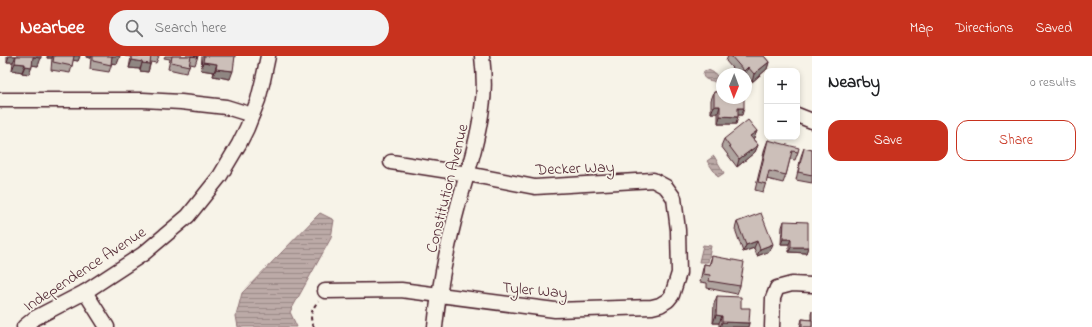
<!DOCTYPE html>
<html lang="en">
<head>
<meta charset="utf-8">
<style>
  body { margin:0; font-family:"Indie Flower",sans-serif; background:#f2f2f2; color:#202124 }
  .controls { position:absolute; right:12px; top:12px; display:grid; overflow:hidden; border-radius:8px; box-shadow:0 2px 6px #0003 }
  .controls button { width:36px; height:36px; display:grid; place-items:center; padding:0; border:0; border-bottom:1px solid #e0e0e0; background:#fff; color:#202124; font:20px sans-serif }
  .compass { position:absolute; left:716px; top:12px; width:36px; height:36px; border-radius:50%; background:#fff; box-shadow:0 2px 6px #0003; rotate:181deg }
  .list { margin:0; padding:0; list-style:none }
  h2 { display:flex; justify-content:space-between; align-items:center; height:52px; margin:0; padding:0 16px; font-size:17px }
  h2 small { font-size:13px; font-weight:400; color:#757577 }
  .actions { display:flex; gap:8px; padding:12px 16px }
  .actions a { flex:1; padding:9px 0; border:1px solid #c8321e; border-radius:12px; text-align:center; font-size:14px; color:#c8321e }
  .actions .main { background:#c8321e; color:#fff }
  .icon { flex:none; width:22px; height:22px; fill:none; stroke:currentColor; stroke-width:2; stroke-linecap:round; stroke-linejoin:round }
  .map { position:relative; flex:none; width:812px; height:271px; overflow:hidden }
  header { display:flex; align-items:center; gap:24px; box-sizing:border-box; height:56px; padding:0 20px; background:#c8321e; color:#fff }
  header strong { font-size:19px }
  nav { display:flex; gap:22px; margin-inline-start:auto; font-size:14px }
  .search { width:280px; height:36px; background:#f2f2f2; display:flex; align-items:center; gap:10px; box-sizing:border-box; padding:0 14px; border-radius:22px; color:#757577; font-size:15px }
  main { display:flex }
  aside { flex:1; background:#fff }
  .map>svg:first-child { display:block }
  .water { fill:url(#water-rules); stroke:#8e7275 }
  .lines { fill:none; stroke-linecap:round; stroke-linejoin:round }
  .minor-casing { stroke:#4a1f2b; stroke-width:17 }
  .path { stroke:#4a1f2b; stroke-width:2; stroke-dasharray:4 3; stroke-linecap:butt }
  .minor { stroke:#f7f3e8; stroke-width:14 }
  .wall { fill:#afa49f; stroke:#4a1f2b }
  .shaded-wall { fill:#8f8682; stroke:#4a1f2b }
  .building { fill:#ccbfb9; stroke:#4a1f2b }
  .labels { text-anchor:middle; stroke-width:3.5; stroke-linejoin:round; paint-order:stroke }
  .street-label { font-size:16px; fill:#4a1f2b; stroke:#f7f3e8 }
</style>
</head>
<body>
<header>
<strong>Nearbee</strong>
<div class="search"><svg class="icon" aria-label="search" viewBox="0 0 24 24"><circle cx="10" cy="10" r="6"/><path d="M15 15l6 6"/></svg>Search here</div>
<nav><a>Map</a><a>Directions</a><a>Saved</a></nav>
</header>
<main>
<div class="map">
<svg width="812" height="271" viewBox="0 0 812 271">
  <defs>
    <pattern id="water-rules" width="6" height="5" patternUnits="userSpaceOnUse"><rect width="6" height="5" fill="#bcaaa7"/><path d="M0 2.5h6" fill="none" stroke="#9b8a88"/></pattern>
  </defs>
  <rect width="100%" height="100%" fill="#f7f3e8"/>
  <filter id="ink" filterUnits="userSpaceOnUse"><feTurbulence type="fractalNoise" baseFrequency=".025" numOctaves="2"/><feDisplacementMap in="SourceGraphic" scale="8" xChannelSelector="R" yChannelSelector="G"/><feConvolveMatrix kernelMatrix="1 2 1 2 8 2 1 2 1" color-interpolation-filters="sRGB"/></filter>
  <g filter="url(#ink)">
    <!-- water -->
    <g class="water">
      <path d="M708,14C713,16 718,18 718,24C717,25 717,26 716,26C715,27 714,26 713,25C706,24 701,22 704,15Z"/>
      <path d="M714,100L724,117L718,121L707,105Z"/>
      <path d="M320,157L334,164L331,182L290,256L297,271H238L236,260L242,237Z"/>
      <path d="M703,189L711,190L708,206H699Z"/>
    </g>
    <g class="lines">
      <!-- minor casing -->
      <g class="minor-casing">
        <g id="minor">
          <path d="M0,44H143L181,46L226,51L252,59"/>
          <path d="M797,59L812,65"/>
          <path d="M325,235L401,234L555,254L652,251L660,249L668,244L672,239L679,217L678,174L674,142L666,131L653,124L535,131L468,118L391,106"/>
          <path d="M85,236L107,271"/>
          <path d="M24,271L35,262L85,236L143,198L188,160L220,120L239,88L247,72L258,44L263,24L268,0"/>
          <path d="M435,271C439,229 448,187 459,146C468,115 478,84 482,52C485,35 484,17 482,0"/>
          <path d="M772,271L773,242L777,232L792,228L812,229"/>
        </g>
      </g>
      <!-- path -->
      <path class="path" d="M314,271C308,260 312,254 318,245"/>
      <!-- minor -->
      <use href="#minor" class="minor"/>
    </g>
    <!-- wall -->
    <g class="wall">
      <path d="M7,0H41L38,10L32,9L29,18L22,17V16L12,14L13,6H7Z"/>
      <path d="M47,0H80L78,5L73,4L72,10L70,17L51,14L52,2H47Z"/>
      <path d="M86,0H120L117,8L112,7L109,16L90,13L91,2L86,1Z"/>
      <path d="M125,0H159L156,7L151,6L148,16L140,15V13L129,12L131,1Z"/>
      <path d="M165,0H198L195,9L190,8L186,17L168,13L170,3L164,2Z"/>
      <path d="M202,0H235L230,23L213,20L214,16L201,14Z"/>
      <path d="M728,0H764L769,6L767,13L752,26L746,19V18H737L726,5Z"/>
      <path d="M720,28L742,59H738L736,68H718V57H711V44L714,36H717Z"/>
      <path d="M757,75L754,82L753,83L758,89L755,96L737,111L721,90L724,83Z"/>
      <path d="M768,84L798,96L795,104L790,103L786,119L783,127L767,123L763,136L755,134L765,92Z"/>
      <path d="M804,92L812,94V127L796,124L801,100Z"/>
      <path d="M784,165L808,191L806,197L789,196V188H781L782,171Z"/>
      <path d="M737,166L770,195L757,200L754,192L743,196L735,173Z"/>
      <path d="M712,200L740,230L737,238L707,232V227L700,226L702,216L704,208L709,209Z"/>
      <path d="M717,240L741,252L749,267L748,271H719V267H713L714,248Z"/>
      <path d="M812,255V271H800L802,263L811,264V258Z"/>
    </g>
    <!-- shaded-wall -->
    <g class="shaded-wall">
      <path d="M9,0H16L13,6H7Z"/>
      <path d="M48,0H53L52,2H47Z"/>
      <path d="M73,0H80L78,5L71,4Z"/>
      <path d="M86,0H92L91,2L86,1Z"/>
      <path d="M112,0H120L117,8L110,7Z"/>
      <path d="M33,1L41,2L38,10L31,9Z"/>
      <path d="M132,4L143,6L140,13L129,12Z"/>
      <path d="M203,6L217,8L214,16L201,14Z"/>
      <path d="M769,6L767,13L752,26L754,18Z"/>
      <path d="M15,7L25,8L22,16L12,14Z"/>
      <path d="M142,7L150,8L148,16L140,15Z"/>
      <path d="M25,10L32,11L29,18L22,17Z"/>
      <path d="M748,11L746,18H743L744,15Z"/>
      <path d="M216,13L233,15L230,23L213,20Z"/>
      <path d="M714,50H720L718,57H711Z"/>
      <path d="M738,52H744L742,59H736Z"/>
      <path d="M720,60L738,61L736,68H718Z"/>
      <path d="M757,75L754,82L748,87L750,80Z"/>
      <path d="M758,89L755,96L737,111L739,103Z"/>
      <path d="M783,183H791L789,188H781Z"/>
      <path d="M757,185L754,192L743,196L746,189Z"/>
      <path d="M773,188L770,195L757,200L760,193Z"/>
      <path d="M791,191H808L806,197L789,196Z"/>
      <path d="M716,259L722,260L719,267H713Z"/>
      <path d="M722,266L749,267L748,271H720Z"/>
    </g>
    <!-- building -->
    <g class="building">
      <path d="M16,0H41V2L33,1L32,11L25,10V8L15,7Z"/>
      <path d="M54,0H74L72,10L53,6Z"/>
      <path d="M93,0H112L111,9L93,5Z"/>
      <path d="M132,0H151L150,8L142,7L143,6L132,4Z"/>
      <path d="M172,0H198V1L191,0L189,10L171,6Z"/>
      <path d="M204,0H235L233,15L216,13L217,8L203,6Z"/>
      <path d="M731,0H764L769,6L754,18L748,11L744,15Z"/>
      <path d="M720,28H722V42H744V52H738V61L720,60V50H714V36H720Z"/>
      <path d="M748,64L757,75L750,80L758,89L739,103L724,83Z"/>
      <path d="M768,84L799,92L798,96L792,95L786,119L769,115L766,128L758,126Z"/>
      <path d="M804,92L812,94V119L798,116Z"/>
      <path d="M761,157L773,188L760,193L757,185L746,189L737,166Z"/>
      <path d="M784,165L808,166V191H791V183H783Z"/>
      <path d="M712,200L744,206L740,230L709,225L710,219L703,218L704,208L710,209Z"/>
      <path d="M717,240L741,241V252H750L749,267L722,266V260L716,259Z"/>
      <path d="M802,263L812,264V271H802Z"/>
    </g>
  </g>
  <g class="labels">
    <!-- street labels -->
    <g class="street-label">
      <text transform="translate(575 111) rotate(-2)" y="6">Decker Way</text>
      <text transform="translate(446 132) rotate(-76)" y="6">Constitution Avenue</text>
      <text transform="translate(84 212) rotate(-33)" y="6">Independence Avenue</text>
      <text transform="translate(535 233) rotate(5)" y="6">Tyler Way</text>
    </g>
  </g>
</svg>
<div class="controls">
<button>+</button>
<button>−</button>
</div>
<svg class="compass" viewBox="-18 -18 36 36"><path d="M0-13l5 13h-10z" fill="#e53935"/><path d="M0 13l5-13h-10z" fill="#757577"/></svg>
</div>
<aside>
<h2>Nearby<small>0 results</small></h2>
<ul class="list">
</ul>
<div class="actions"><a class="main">Save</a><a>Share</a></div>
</aside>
</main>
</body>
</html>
